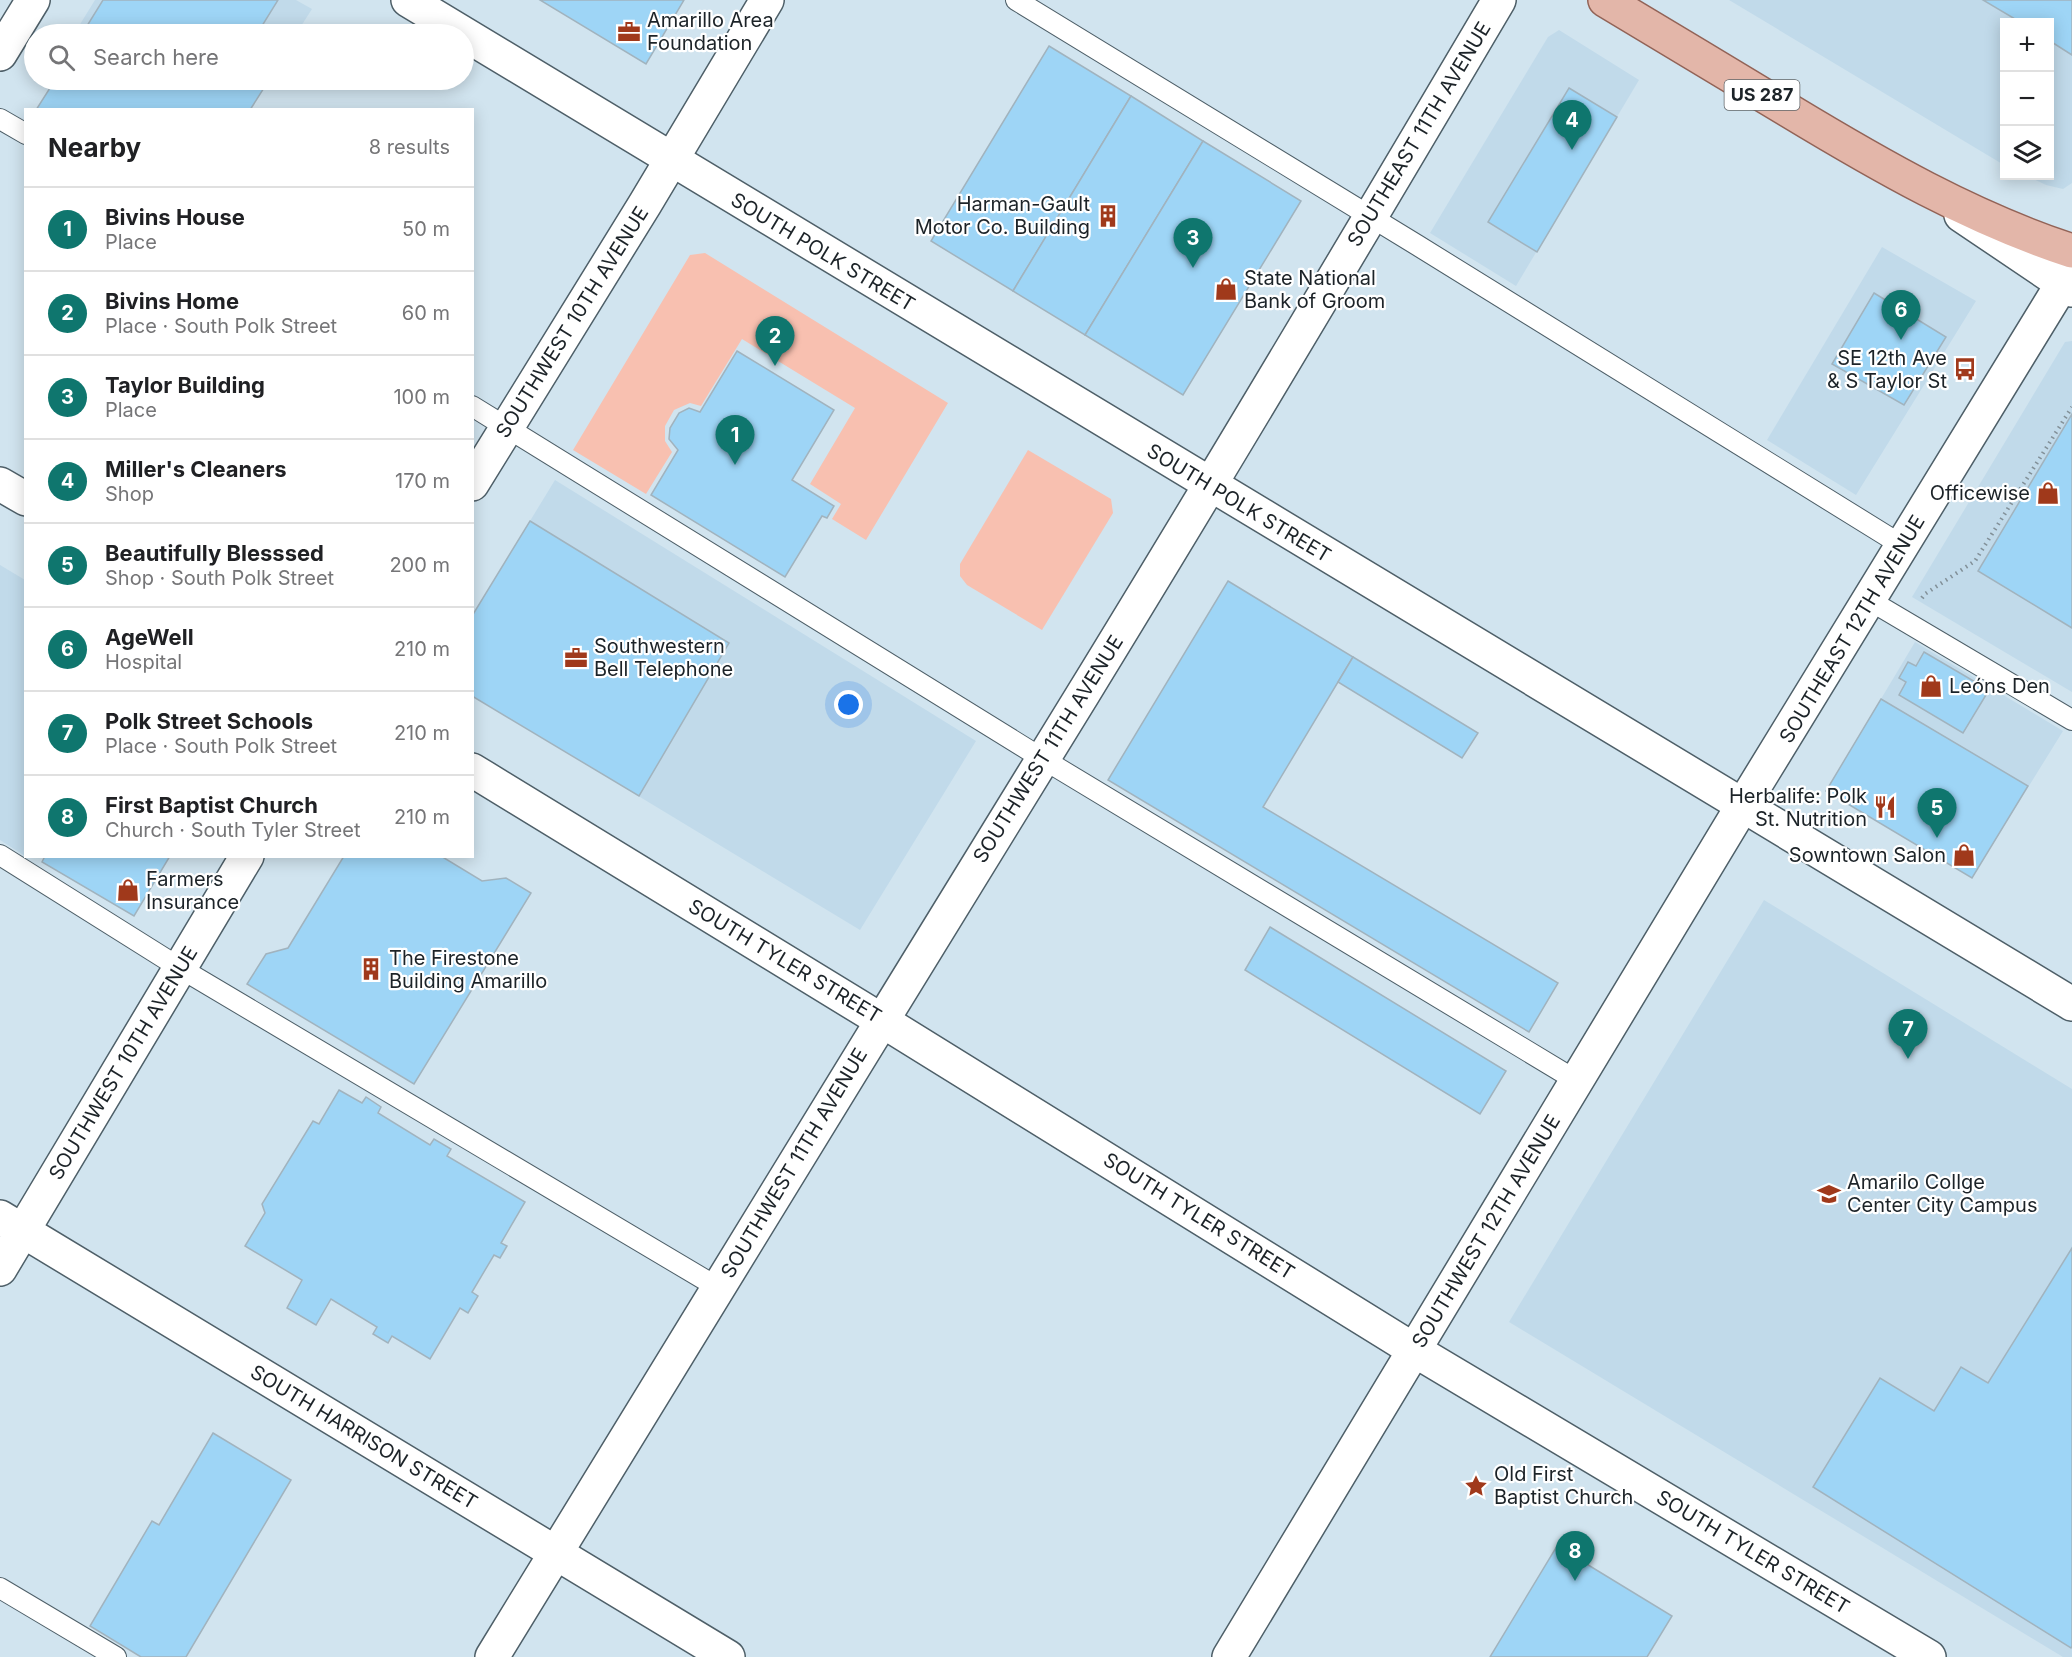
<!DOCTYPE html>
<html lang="en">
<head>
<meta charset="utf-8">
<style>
  body { margin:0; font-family:Inter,sans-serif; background:#f2f2f2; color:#202124 }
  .controls { position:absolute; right:18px; top:18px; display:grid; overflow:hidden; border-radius:0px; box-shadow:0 3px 15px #0003 }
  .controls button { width:54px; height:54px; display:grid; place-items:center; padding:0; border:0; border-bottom:2px solid #e0e0e0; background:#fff; color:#202124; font:30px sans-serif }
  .you { position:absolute; left:849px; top:705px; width:21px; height:21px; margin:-15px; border:4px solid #fff; border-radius:50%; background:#1a73e8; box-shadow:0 0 0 9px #1a73e833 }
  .badge { display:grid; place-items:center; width:39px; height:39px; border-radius:50%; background:#0f766e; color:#fff; font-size:20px; font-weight:700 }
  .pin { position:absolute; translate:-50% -50px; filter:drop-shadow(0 2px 3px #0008) }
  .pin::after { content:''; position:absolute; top:32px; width:21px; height:18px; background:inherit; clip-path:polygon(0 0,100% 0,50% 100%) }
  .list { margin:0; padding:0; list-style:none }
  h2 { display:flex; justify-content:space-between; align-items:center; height:78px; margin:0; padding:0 24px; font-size:26px }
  h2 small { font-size:20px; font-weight:400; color:#757577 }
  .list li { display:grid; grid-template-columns:39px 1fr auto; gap:18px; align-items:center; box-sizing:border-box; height:84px; padding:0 24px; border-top:2px solid #e0e0e0 }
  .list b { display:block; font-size:22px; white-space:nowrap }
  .list p { margin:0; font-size:20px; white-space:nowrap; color:#757577 }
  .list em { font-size:20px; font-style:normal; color:#757577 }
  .icon { flex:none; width:33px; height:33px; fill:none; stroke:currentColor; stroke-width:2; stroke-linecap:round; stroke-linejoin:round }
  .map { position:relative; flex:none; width:2072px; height:1657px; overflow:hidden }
  .search { position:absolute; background:#fff; box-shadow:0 3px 15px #0003; left:24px; top:24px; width:450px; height:66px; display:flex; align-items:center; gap:15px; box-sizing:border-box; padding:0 21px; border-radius:33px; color:#757577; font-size:22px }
  .panel { position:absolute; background:#fff; box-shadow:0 3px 15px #0003; left:24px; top:108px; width:450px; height:750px; border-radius:0px }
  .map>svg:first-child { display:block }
  .built { fill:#c1daea }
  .green { fill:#f8c0b0 }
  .building { fill:#9ed5f6; stroke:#a1b3be; stroke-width:1.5 }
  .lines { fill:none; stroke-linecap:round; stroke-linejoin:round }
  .service-casing { stroke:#4e5f68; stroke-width:22 }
  .tertiary-casing { stroke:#4e5f68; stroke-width:36 }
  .secondary-casing { stroke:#4e5f68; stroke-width:36 }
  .primary-casing { stroke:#926357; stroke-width:36 }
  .path { stroke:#829098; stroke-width:4; stroke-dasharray:1.5 4.5; stroke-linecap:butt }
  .service { stroke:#fff; stroke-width:20 }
  .tertiary { stroke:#fff; stroke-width:33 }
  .secondary { stroke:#fff; stroke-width:33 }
  .primary { stroke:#e3b6a9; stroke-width:33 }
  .labels { text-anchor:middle; stroke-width:4.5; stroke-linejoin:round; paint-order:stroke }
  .shield { fill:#fff; stroke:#606568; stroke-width:1.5 }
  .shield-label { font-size:18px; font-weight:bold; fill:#1c2328 }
  .poi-label { font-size:20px; fill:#1c2328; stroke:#fff; text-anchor:start }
  .street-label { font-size:20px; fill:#1c2328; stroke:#fff }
</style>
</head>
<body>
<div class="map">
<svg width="2072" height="1657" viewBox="0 0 2072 1657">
  <rect width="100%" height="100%" fill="#d1e4ef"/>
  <!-- built -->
  <g class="built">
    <path d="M95,0H296L312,9L296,34H74Z"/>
    <path d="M1729,0H2072V183L2063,189L2046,185L2027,176H2050V22H2004V165Z"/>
    <path d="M1559,30L1639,80L1516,286L1430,233L1548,37Z"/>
    <path d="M1882,247L1976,301L1856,495L1767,440Z"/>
    <path d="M2072,341V692L1912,597L2065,342Z"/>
    <path d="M555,480L976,741L860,930L473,696L472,616Z"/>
    <path d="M0,565L25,580V856L0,840Z"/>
    <path d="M1915,642L2063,731L1972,878L1826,791Z"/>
    <path d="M1764,900L2072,1089V1657H2063L1509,1322Z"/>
  </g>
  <!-- green -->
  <g class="green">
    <path d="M705,253L948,403L866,540L832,519L841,504L810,484L855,408L742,339L701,406L690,403L674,410L665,426V441L672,452L646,494L573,450L690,255Z"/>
    <path d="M1028,450L1111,499L1113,513L1042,630L967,585L960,576V564Z"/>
  </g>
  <!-- building -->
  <g class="building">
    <path d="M103,0H278L257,34H82Z"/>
    <path d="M540,0H684L646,64Z"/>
    <path d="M1983,0H2072V55L2050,41V22H2020Z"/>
    <path d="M1049,46L1131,96L1013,291L931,241Z"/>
    <path d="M55,80H269L250,110H36Z"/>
    <path d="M1569,88L1617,117L1537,252L1488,222Z"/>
    <path d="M1131,96L1203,141L1085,335L1013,291Z"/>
    <path d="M1203,141L1301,201L1183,395L1085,335Z"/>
    <path d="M1874,293L1946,337L1904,405L1832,364Z"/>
    <path d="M737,351L834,410L792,480L834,506L827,518L822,516L785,577L651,495L678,450L669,439L670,428L679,413L689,408L700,412Z"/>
    <path d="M2072,414V628L1978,571Z"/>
    <path d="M530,521L729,643L639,796L472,696V616Z"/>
    <path d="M1228,581L1353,657L1263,807L1558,983L1529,1032L1108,780Z"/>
    <path d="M1924,652L1989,690L1963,733L1899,695L1906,682L1899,678L1908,662L1916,666Z"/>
    <path d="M1353,657L1478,733L1462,758L1338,682Z"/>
    <path d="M1881,699L2028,786L1972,878L1826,791Z"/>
    <path d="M45,856H170L134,916L42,862Z"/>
    <path d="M344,856H441L482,881L506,878L531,893L414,1084L247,984L266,954L288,948Z"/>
    <path d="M1270,927L1506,1071L1480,1114L1245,970Z"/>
    <path d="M339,1090L362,1103L366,1097L381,1107L378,1113L430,1145L434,1139L451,1149L447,1156L525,1202L501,1243L507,1246L500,1258L494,1255L472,1292L478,1296L468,1313L460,1308L430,1359L392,1336L388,1343L373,1334L377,1327L331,1299L316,1325L287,1308L302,1280L245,1246L265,1213L262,1204L313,1121L319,1124Z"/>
    <path d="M2072,1248V1646L2071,1648L1813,1487L1880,1378L1934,1411L1961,1367L1988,1383Z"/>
    <path d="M213,1433L291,1480L186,1657H141L90,1626L152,1521L159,1525Z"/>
    <path d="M1557,1546L1672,1616L1647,1657H1490Z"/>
  </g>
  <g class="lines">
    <!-- service casing -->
    <g class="service-casing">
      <g id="service">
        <path d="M1016,0L1417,245L1903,546"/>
        <path d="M0,119L26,134"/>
        <path d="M472,406L1043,759L1577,1081"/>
        <path d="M1869,600L2072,720"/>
        <path d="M0,855L180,968L717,1287"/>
        <path d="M0,1588L116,1657"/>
      </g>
    </g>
    <!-- tertiary casing -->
    <g class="tertiary-casing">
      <g id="tertiary">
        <path d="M408,0L2072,1004"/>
        <path d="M0,54L33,0"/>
        <path d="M492,1657C688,1335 886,1015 1083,694C1224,464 1362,232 1499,0"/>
        <path d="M1229,1657L1743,805L2072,268"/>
      </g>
    </g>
    <!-- secondary casing -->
    <g class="secondary-casing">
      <g id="secondary">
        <path d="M1961,215L2072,290"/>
        <path d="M0,484L26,499"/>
        <path d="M472,484L645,204L767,0"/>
        <path d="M472,770L881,1020L1414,1350L1929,1657"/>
        <path d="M0,1217L728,1657"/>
        <path d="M0,1269L247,856"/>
      </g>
    </g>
    <!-- primary casing -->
    <g class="primary-casing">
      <path id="primary" d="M1605,0C1666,37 1727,73 1788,110C1879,165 1971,218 2072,251"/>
    </g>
    <!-- path -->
    <path class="path" d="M1922,598L1925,594L1975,561L2072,407"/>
    <!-- service -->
    <use href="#service" class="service"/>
    <!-- tertiary -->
    <use href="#tertiary" class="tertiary"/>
    <!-- secondary -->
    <use href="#secondary" class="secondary"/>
    <!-- primary -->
    <use href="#primary" class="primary"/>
  </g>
  <!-- icons -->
  <defs>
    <g id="office-bare" transform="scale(1.8)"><path d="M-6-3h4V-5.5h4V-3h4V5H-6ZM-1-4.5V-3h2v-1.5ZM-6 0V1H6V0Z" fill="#a0391b" stroke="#fff" stroke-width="2.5" paint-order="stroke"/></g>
    <g id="building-bare" transform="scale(1.8)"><path d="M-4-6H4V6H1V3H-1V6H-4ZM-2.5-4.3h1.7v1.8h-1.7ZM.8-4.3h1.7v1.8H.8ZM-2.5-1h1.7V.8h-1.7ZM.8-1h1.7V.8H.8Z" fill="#a0391b" stroke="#fff" stroke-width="2.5" paint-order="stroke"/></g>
    <g id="shop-bare" transform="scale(1.8)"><path d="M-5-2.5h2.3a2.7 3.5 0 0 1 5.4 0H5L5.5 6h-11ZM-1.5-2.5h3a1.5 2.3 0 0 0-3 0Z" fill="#a0391b" stroke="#fff" stroke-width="2.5" paint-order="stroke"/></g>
    <g id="bus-bare" transform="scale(1.8)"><path d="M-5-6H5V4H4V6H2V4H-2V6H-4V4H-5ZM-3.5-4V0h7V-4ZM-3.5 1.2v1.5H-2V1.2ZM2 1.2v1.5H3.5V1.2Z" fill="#a0391b" stroke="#fff" stroke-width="2.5" paint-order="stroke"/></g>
    <g id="restaurant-bare" transform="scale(1.8)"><path d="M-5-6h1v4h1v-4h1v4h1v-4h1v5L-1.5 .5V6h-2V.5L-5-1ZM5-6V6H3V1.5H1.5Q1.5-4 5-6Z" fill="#a0391b" stroke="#fff" stroke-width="2.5" paint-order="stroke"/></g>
    <g id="university-bare" transform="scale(1.8)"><path d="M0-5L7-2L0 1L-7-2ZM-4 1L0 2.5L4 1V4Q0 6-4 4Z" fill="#a0391b" stroke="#fff" stroke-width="2.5" paint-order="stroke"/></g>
    <g id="sight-bare" transform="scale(1.8)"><path d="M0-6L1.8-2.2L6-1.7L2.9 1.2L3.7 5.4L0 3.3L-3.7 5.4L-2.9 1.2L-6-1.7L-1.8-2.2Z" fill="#a0391b" stroke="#fff" stroke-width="2.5" paint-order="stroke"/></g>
  </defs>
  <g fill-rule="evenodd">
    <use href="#office-bare" x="629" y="32"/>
    <use href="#building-bare" x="1108" y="216"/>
    <use href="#shop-bare" x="1226" y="289"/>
    <use href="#bus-bare" x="1965" y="369"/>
    <use href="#shop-bare" x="2048" y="493"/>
    <use href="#office-bare" x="576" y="658"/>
    <use href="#shop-bare" x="1931" y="686"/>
    <use href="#restaurant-bare" x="1885" y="807"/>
    <use href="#shop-bare" x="1964" y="855"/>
    <use href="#shop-bare" x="128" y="890"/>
    <use href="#building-bare" x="371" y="969"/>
    <use href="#university-bare" x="1829" y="1194"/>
    <use href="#sight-bare" x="1476" y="1486"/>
  </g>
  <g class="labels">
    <!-- shield labels -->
    <rect class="shield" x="1724.5" y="80" width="75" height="30" rx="4.5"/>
    <g class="shield-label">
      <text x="1762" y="101">US 287</text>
    </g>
    <!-- poi labels -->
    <g class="poi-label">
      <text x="647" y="27">Amarillo Area<tspan x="647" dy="23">Foundation</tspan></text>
      <text x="1090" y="211" text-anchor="end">Harman-Gault<tspan x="1090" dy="23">Motor Co. Building</tspan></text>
      <text x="1244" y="285">State National<tspan x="1244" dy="23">Bank of Groom</tspan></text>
      <text x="1947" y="365" text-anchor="end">SE 12th Ave<tspan x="1947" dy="23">&amp; S Taylor St</tspan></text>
      <text x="2030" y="500" text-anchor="end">Officewise</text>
      <text x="594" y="653">Southwestern<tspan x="594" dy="23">Bell Telephone</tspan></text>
      <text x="1949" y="693">Leóns Den</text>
      <text x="1867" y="803" text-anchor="end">Herbalife: Polk<tspan x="1867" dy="23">St. Nutrition</tspan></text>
      <text x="1946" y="862" text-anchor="end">Sowntown Salon</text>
      <text x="146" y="886">Farmers<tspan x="146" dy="23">Insurance</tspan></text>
      <text x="389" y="965">The Firestone<tspan x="389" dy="23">Building Amarillo</tspan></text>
      <text x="1847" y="1189">Amarilo Collge<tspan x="1847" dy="23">Center City Campus</tspan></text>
      <text x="1494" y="1481">Old First<tspan x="1494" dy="23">Baptist Church</tspan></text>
    </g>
    <!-- street labels -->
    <g class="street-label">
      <text transform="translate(1419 134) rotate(-59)" y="7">SOUTHEAST 11TH AVENUE</text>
      <text transform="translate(823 252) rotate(31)" y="7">SOUTH POLK STREET</text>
      <text transform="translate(572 322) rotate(-58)" y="7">SOUTHWEST 10TH AVENUE</text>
      <text transform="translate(1239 503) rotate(31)" y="7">SOUTH POLK STREET</text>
      <text transform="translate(1852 629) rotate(-59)" y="7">SOUTHEAST 12TH AVENUE</text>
      <text transform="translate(1048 749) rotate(-58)" y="7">SOUTHWEST 11TH AVENUE</text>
      <text transform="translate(785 961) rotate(31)" y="7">SOUTH TYLER STREET</text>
      <text transform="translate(123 1063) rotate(-59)" y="7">SOUTHWEST 10TH AVENUE</text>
      <text transform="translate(794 1163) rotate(-59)" y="7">SOUTHWEST 11TH AVENUE</text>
      <text transform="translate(1199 1216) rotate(32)" y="7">SOUTH TYLER STREET</text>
      <text transform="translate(1486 1231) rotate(-59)" y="7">SOUTHWEST 12TH AVENUE</text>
      <text transform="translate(364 1437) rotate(31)" y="7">SOUTH HARRISON STREET</text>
      <text transform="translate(1753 1552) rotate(31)" y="7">SOUTH TYLER STREET</text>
    </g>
  </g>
</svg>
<div class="controls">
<button>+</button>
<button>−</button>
<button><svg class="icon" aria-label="layers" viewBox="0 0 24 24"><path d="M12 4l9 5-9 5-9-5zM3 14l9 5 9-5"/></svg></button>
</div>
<div class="you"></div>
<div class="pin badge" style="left:735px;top:465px">1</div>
<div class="pin badge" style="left:775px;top:366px">2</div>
<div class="pin badge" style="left:1193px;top:268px">3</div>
<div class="pin badge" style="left:1572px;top:150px">4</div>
<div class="pin badge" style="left:1937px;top:838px">5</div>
<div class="pin badge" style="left:1901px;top:340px">6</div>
<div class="pin badge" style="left:1908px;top:1059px">7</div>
<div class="pin badge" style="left:1575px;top:1581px">8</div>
<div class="search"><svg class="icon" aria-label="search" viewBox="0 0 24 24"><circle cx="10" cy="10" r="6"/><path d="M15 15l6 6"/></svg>Search here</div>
<section class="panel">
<h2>Nearby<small>8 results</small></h2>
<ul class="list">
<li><span class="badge">1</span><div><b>Bivins House</b><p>Place</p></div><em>50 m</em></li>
<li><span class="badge">2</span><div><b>Bivins Home</b><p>Place · South Polk Street</p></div><em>60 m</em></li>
<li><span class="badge">3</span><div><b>Taylor Building</b><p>Place</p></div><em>100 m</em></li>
<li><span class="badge">4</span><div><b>Miller's Cleaners</b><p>Shop</p></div><em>170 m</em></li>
<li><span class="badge">5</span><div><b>Beautifully Blesssed</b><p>Shop · South Polk Street</p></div><em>200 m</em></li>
<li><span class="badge">6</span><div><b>AgeWell</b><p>Hospital</p></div><em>210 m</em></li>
<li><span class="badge">7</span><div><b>Polk Street Schools</b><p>Place · South Polk Street</p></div><em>210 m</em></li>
<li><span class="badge">8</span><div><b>First Baptist Church</b><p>Church · South Tyler Street</p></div><em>210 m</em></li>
</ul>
</section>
</div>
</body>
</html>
